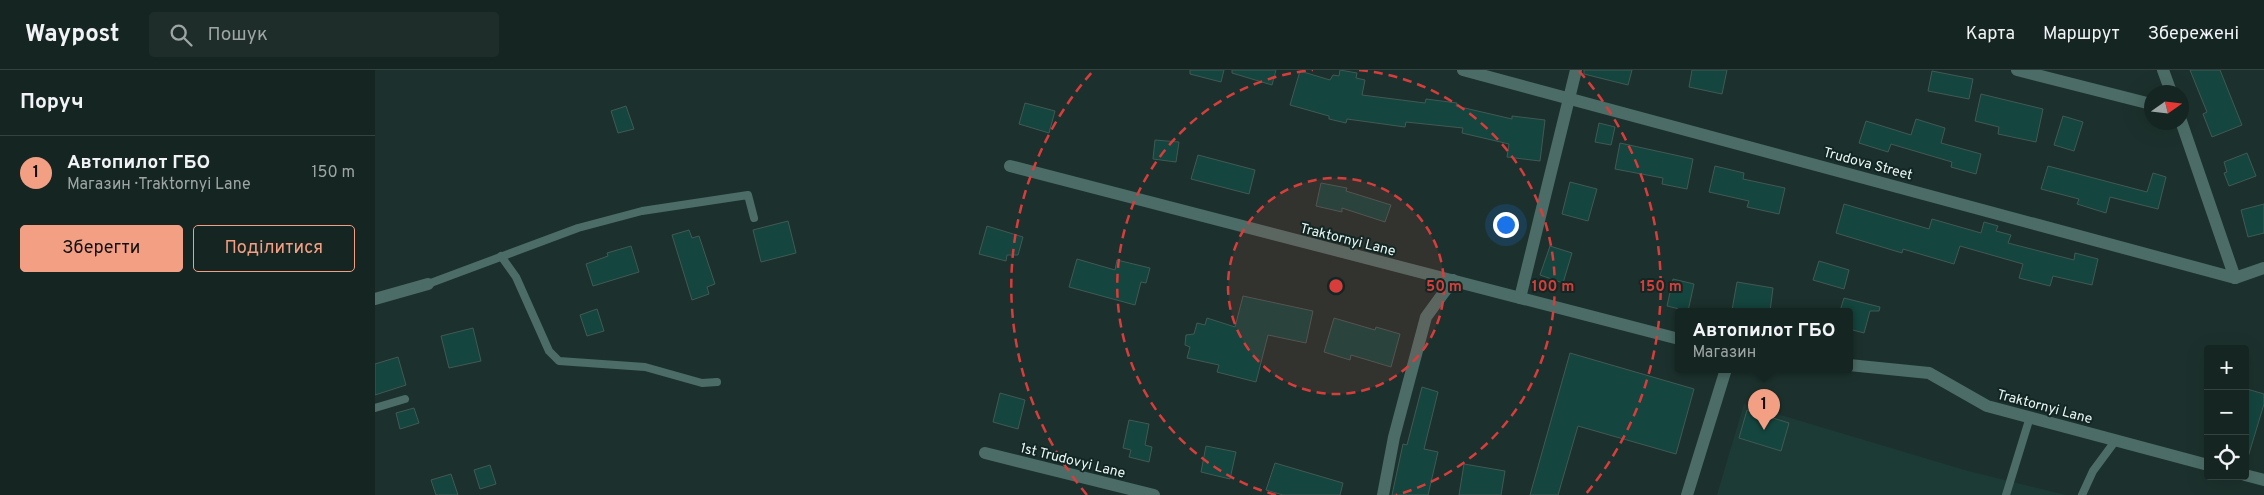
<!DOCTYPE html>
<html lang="uk">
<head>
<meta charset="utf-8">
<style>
  body { margin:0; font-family:Overpass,sans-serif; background:#1e2d2a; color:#f1f3f6 }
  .controls { position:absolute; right:15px; bottom:15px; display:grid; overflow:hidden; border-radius:5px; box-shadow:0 5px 20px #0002 }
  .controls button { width:45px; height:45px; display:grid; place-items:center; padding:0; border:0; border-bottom:1px solid #344240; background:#152522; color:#f1f3f6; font:25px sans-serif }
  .compass { position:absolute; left:1769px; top:15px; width:45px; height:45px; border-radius:50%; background:#152522; box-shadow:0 5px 20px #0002; rotate:76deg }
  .you { position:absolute; left:1130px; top:154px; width:18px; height:18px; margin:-12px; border:4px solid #fff; border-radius:50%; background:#1a73e8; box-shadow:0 0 0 8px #1a73e833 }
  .badge { display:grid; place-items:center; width:32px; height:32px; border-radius:50%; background:#f39f83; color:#111; font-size:16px; font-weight:700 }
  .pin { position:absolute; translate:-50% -41px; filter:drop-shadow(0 1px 2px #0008) }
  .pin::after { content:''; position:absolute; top:26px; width:18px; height:15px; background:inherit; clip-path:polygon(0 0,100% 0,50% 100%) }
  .popup { position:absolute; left:1300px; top:238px; width:178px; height:65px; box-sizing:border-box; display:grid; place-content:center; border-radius:5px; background:#152522; filter:drop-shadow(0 1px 4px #0005); font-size:16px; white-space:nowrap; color:#9da5a5 }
  .popup b { font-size:19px; color:#f1f3f6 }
  .popup::after { content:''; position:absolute; left:50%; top:100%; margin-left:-10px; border:10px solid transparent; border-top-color:#152522 }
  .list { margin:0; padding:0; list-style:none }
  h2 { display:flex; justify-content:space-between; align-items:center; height:65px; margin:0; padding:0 20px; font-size:21px }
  h2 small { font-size:16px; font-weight:400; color:#9da5a5 }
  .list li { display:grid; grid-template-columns:32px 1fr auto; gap:15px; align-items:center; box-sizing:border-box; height:75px; padding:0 20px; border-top:1px solid #344240 }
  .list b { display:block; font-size:19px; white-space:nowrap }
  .list p { margin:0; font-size:16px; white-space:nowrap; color:#9da5a5 }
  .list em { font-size:16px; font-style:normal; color:#9da5a5 }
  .actions { display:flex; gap:10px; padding:15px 20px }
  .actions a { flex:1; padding:11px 0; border:1px solid #f39f83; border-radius:5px; text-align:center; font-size:18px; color:#f39f83 }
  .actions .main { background:#f39f83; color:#111 }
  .icon { flex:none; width:28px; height:28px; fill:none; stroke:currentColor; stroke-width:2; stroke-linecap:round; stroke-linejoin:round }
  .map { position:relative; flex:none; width:1889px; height:425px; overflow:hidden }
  header { display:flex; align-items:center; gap:30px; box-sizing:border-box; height:70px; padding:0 25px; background:#152522; border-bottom:1px solid #344240 }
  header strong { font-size:24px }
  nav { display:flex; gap:28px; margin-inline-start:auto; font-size:18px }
  .search { width:350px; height:45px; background:#1e2d2a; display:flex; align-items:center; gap:12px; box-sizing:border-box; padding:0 18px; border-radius:5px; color:#9da5a5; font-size:19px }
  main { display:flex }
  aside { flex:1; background:#152522 }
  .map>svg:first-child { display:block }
  .built { fill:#1c3b36 }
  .building { fill:#14453e; stroke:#425955 }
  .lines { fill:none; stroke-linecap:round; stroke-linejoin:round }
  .service { stroke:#4c6d67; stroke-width:8 }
  .minor { stroke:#4c6d67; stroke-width:12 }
  .ring { fill:none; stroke:#d83d3c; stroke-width:2.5; stroke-dasharray:9 6 }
  .labels { text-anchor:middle; stroke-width:4; stroke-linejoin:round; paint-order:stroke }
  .street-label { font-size:14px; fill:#ebf7f5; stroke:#122723 }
  .centre { fill:#d83d3c; stroke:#122723; stroke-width:2.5 }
  .ring-label { font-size:15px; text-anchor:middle; font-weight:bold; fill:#d83d3c; stroke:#122723; stroke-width:4; stroke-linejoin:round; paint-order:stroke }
</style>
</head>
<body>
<header>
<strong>Waypost</strong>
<div class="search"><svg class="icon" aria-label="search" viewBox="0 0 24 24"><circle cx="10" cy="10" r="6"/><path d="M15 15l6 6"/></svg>Пошук</div>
<nav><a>Карта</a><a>Маршрут</a><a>Збережені</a></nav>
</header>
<main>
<aside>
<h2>Поруч<small></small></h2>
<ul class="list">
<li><span class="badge">1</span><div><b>Автопилот ГБО</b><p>Магазин · Traktornyi Lane</p></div><em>150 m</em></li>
</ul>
<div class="actions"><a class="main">Зберегти</a><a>Поділитися</a></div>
</aside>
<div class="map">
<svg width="1889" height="425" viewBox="0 0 1889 425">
  <rect width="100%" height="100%" fill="#1c312d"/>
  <!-- built -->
  <path class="built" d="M1369,334L1593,401L1691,425H1342Z"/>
  <!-- building -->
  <g class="building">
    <path d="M815,0H849L846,12L815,4Z"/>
    <path d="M857,0H901L897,15L857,3Z"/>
    <path d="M965,0L982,3L981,8L990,10L987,25L1050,33L1051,29L1082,33L1081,36L1137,49V46L1170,50L1165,91L1132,87L1134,74L1087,63L1088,58L1031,52L1030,57L972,49L971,53L954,49V46L915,35L925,1L955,10L958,5L964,6Z"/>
    <path d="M1209,0H1257L1253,15L1209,4Z"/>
    <path d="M1317,0H1352L1347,24L1314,17Z"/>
    <path d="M1815,0H1845L1867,55L1837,67L1828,44L1832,42Z"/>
    <path d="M1557,1L1598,9L1594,29L1553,21Z"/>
    <path d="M1606,24L1668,39L1661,72L1623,64L1624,57L1600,51Z"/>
    <path d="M650,33L680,41L674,63L644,54Z"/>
    <path d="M251,36L259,59L243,63L236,41Z"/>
    <path d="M1688,46L1708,52L1699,81L1679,75Z"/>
    <path d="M1541,49L1570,58L1566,73L1606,84L1601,104L1576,97L1577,92L1516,74L1513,82L1484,73L1491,51L1536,65Z"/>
    <path d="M1224,53L1240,57L1236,75L1220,72Z"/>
    <path d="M780,70L804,72L801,92L778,89Z"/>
    <path d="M1245,73L1318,89L1312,119L1287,114L1288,108L1240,99Z"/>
    <path d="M1872,83L1881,106L1854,116L1849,103L1852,102L1849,92Z"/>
    <path d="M823,85L880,100L874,124L816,109Z"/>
    <path d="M1340,96L1369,103L1368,109L1410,118L1404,144L1372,137L1374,131L1334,122Z"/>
    <path d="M1673,96L1772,122L1778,103L1791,107L1783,139L1735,127L1731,143L1702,134L1704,129L1666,119Z"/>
    <path d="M1195,112L1222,119L1213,151L1187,144Z"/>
    <path d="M946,113L972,118L971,121L1016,135L1010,152L967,138V142L941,136Z"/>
    <path d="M1469,134L1554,159L1557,149L1606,163L1609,152L1623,156L1621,161L1636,165L1633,173L1699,190L1700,183L1723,189L1717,215L1678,206L1675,216L1644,208L1648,194L1585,176L1579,194L1528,179L1527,183L1461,163Z"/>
    <path d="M1889,134V163L1873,167L1866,140Z"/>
    <path d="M413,151L421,183L386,192L378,160Z"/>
    <path d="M612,156L648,167L643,185H632L631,191L604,184Z"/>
    <path d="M314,160L317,168L324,166L340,214L332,217L334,224L317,230L297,165Z"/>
    <path d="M256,176L264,202L218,216L211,194L233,186L232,183Z"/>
    <path d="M1175,176L1197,183L1188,213L1165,205Z"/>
    <path d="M702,189L740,200L742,190L775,198L771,213L766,212L760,235L694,217Z"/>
    <path d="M1444,191L1474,200L1469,219L1438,210Z"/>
    <path d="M1298,209L1319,214L1313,241L1292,236Z"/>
    <path d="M1362,212L1398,218L1395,241L1357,240Z"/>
    <path d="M868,226L938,241L931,273L893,265L881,312L842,302L844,295L812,288L815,277L810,275L811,265L819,264L822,253L830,255L832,248L860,257Z"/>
    <path d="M1469,228L1505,237L1504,241H1495L1489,263L1474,259V241H1465Z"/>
    <path d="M222,239L229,261L212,266L205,245Z"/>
    <path d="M959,248L1000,260L1001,257L1025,264L1016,297L976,285L975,290L949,282Z"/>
    <path d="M98,258L106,291L74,298L66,266Z"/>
    <path d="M1195,283L1319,319L1301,384L1203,356L1183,425H1155Z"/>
    <path d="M23,287L31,315L0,325V294Z"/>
    <path d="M1047,317L1063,322L1049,379L1063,382L1053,425H1017L1028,374L1032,375Z"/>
    <path d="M1872,319L1889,324V334L1873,387H1870V327Z"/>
    <path d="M625,323L650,330L643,359L618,352Z"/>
    <path d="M39,338L44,353L25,359L21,343Z"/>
    <path d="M1372,340L1414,353L1406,381L1364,368Z"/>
    <path d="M754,350L774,354L770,375L777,377L774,392L754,387L756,380L748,378Z"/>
    <path d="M831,376L861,382L855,409L826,402Z"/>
    <path d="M900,393L968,413L965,425H908L891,420Z"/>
    <path d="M1089,394L1130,401L1126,425H1084Z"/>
    <path d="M115,395L121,414L105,419L99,400Z"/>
    <path d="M76,404L83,425H61L56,410Z"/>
  </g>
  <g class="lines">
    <!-- service -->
    <g class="service">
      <path d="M126,186L141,207L174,281L184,291L270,297L327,313L342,312"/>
      <path d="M53,214L203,158L267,141L373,125L379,148"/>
      <path d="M0,338L30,329"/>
      <path d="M1631,425L1655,347"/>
      <path d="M1707,425L1718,401L1741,370"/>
    </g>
    <!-- minor -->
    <g class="minor">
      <path d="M1088,0L1860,208L1889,198"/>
      <path d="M1642,0L1776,34"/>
      <path d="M1788,0L1796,22"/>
      <path d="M1806,51L1860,208"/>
      <path d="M635,96L1304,269"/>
      <path d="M1145,228L1201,0"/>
      <path d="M0,229L53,214"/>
      <path d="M1474,295L1554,303L1612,336L1833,395"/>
      <path d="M610,383L779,425"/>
      <path d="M1870,405L1889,410"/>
      <path d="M1008,425L1019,367L1051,247L1078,210"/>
      <path d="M1312,425L1351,299"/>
    </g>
  </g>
  <!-- distance rings -->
  <circle cx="961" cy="216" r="108" fill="#d83d3c" fill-opacity=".12"/>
  <g class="ring">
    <circle cx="961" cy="216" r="108"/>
    <path d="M901 425A217 217 0 0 1 938 0M984 0A217 217 0 0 1 1021 425"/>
    <path d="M712 425A325 325 0 0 1 718 1M1204 1A325 325 0 0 1 1210 425"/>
  </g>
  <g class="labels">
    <!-- street labels -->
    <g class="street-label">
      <text transform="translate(1493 93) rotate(15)" y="5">Trudova Street</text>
      <text transform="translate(973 169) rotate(14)" y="5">Traktornyi Lane</text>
      <text transform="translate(1670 336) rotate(15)" y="5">Traktornyi Lane</text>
      <text transform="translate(698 390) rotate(14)" y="5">1st Trudovyi Lane</text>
    </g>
  </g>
  <circle cx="961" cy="216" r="8" class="centre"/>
  <g class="ring-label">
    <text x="1069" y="221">50 m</text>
    <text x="1178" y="221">100 m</text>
    <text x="1286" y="221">150 m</text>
  </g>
</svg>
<div class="controls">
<button>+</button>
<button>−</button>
<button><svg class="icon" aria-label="locate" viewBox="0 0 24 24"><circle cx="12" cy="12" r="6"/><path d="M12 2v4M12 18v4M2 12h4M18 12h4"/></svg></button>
</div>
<svg class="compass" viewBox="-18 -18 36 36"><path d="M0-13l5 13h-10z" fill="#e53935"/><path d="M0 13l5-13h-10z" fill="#9da5a5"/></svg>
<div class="you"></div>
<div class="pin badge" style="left:1389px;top:360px">1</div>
<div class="popup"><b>Автопилот ГБО</b>Магазин</div>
</div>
</main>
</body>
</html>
